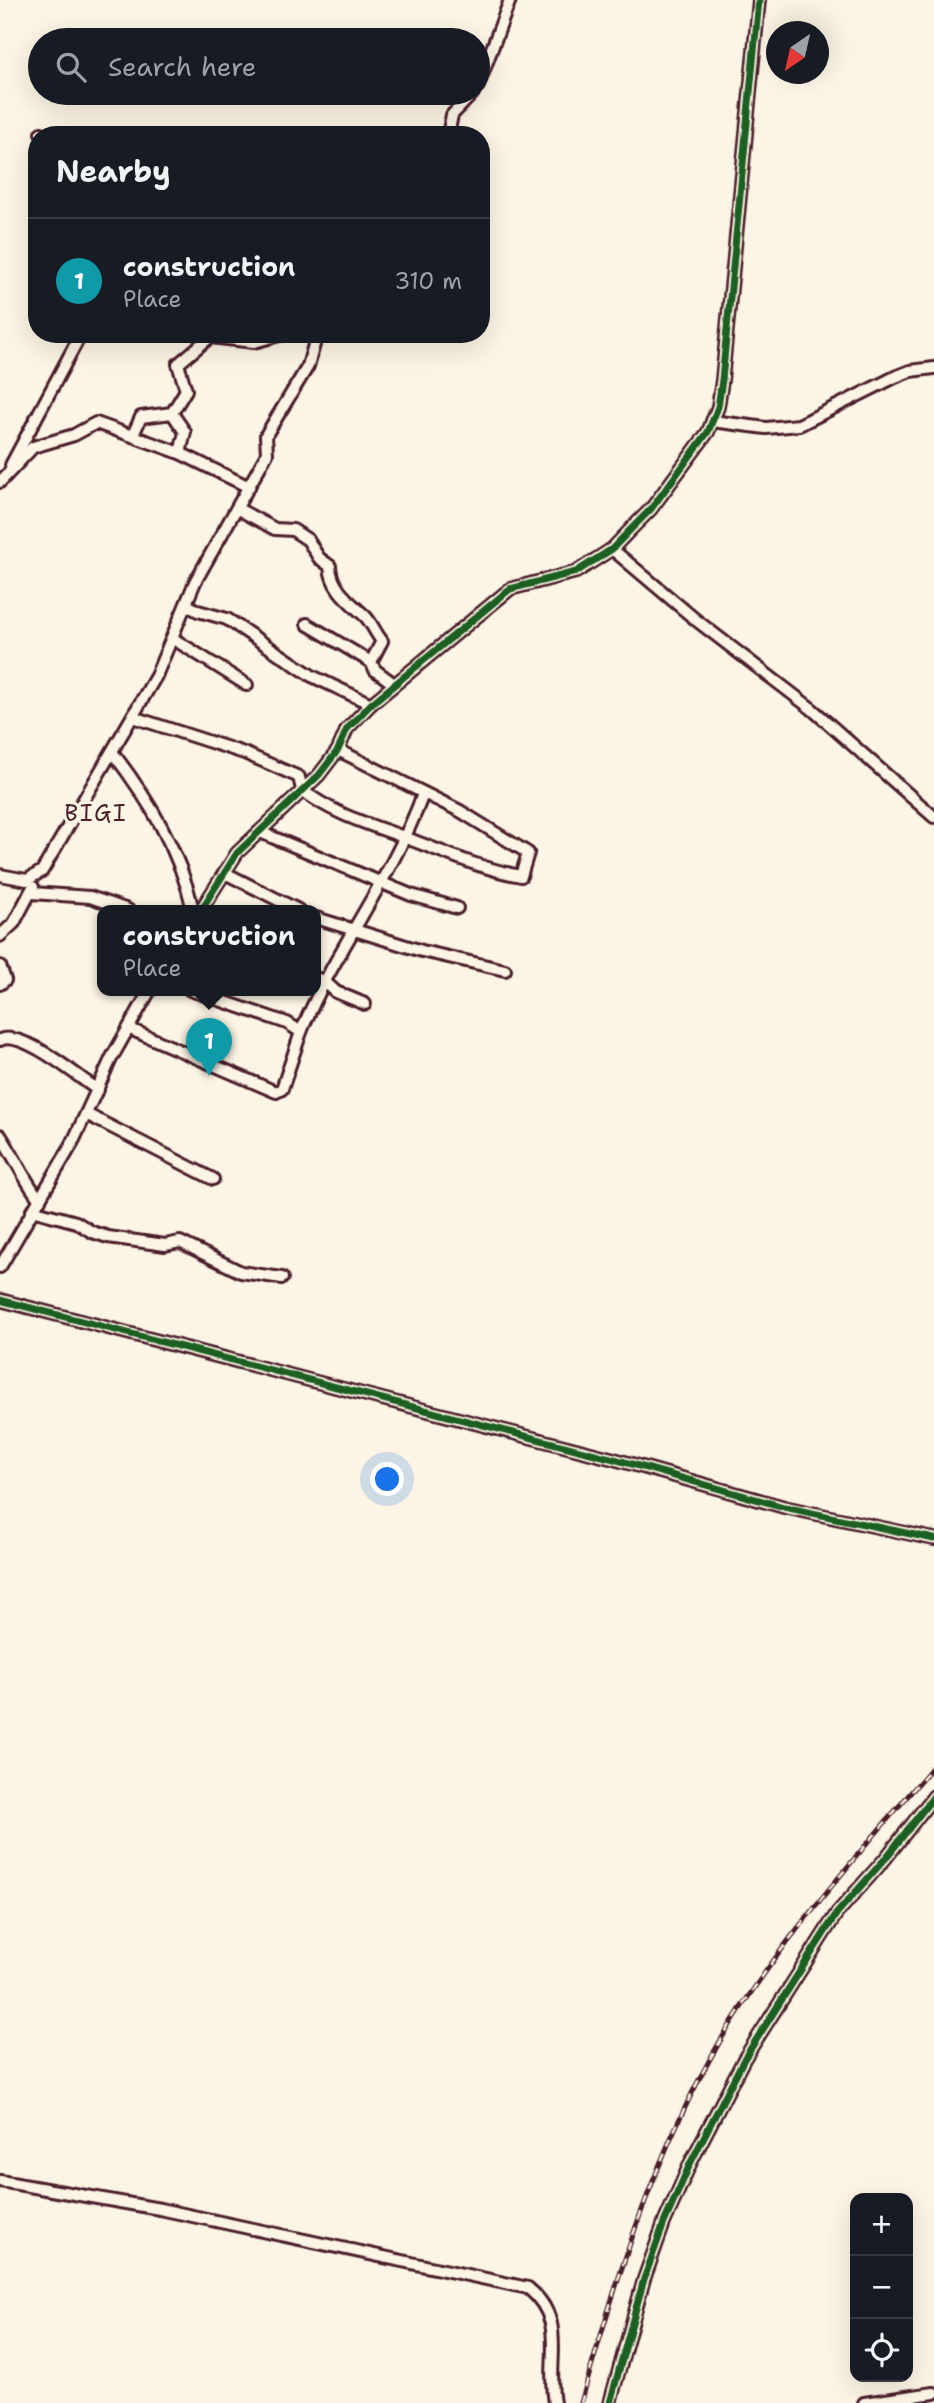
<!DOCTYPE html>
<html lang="en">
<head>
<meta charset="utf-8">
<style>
  body { margin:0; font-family:"Shantell Sans",sans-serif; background:#242831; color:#f1f3f6 }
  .controls { position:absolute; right:21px; bottom:21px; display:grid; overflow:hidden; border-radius:14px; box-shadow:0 7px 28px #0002 }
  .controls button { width:63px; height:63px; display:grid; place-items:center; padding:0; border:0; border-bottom:2px solid #363941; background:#171b24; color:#f1f3f6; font:35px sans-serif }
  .compass { position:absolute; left:766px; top:21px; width:63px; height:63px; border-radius:50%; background:#171b24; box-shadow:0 7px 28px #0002; rotate:214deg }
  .you { position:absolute; left:388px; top:1480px; width:24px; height:24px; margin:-18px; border:5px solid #fff; border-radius:50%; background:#1a73e8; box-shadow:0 0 0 10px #1a73e833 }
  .badge { display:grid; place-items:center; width:46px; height:46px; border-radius:50%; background:#ea580c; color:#fff; font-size:23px; font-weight:700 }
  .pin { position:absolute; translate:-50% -58px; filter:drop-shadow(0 2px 4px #0008) }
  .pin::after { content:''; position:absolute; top:37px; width:24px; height:21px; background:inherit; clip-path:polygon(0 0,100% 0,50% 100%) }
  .popup { position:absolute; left:97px; top:905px; width:224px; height:91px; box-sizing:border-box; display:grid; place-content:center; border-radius:14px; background:#171b24; filter:drop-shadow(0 2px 5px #0005); font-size:23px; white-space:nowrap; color:#9ea1a6 }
  .popup b { font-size:26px; color:#f1f3f6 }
  .popup::after { content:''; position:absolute; left:50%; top:100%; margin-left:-14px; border:14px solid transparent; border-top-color:#171b24 }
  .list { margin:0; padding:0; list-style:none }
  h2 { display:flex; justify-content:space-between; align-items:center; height:91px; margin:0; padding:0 28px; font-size:30px }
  h2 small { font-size:23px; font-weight:400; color:#9ea1a6 }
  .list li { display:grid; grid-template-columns:46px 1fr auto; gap:21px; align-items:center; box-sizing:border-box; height:126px; padding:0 28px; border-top:2px solid #363941 }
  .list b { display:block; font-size:26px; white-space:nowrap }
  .list p { margin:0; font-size:23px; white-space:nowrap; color:#9ea1a6 }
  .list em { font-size:23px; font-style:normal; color:#9ea1a6 }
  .icon { flex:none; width:38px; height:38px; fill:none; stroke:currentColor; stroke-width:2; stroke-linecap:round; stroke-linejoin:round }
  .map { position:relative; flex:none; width:934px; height:2403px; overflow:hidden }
  .search { position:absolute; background:#171b24; box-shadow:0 7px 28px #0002; left:28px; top:28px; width:462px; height:77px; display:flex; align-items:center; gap:18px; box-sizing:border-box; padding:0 24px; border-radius:38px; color:#9ea1a6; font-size:26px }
  .panel { position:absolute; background:#171b24; box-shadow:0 7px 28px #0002; left:28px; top:126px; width:462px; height:217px; border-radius:28px }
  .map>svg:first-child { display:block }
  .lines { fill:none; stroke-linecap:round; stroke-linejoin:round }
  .street-casing { stroke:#4a1f2b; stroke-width:16 }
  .street { stroke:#fcf5e5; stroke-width:10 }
  .rail-casing { stroke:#4a1f2b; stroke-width:5 }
  .rail { stroke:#fcf5e5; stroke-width:2.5; stroke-dasharray:8; stroke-linecap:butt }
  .cycleway-casing { stroke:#fcf5e5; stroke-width:11 }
  .cycleway { stroke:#1b5e20; stroke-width:7 }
  .labels { text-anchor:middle; stroke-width:6; stroke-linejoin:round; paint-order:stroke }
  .quarter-label { font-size:23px; letter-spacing:2px; fill:#4a1f2b; stroke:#fcf5e5 }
</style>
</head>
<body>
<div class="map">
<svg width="934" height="2403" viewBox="0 0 934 2403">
  <rect width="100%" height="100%" fill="#fcf5e5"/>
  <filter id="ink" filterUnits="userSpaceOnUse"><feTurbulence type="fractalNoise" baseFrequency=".0143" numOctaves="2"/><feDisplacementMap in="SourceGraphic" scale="14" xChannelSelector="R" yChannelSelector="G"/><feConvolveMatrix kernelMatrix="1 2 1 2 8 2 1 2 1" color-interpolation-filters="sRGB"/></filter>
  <g filter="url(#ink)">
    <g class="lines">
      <!-- street casing -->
      <g class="street-casing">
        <g id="street">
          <path d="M478,86L510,0"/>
          <path d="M41,133L44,135"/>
          <path d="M448,135L452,115L473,93"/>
          <path d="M172,413L185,432L180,453"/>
          <path d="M712,421L766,428L799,425L895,377L910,371L934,368"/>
          <path d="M133,435L141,417L172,413L186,390L178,364L210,337L254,342L283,334"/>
          <path d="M11,465L81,334"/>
          <path d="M0,482L33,447L74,435L96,423L180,453L249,487"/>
          <path d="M238,509L275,529L293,530L308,540L319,558L330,566C331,589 350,602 365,616C372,623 375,633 382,641L371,662L375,670L394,684"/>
          <path d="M612,549L696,620L812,709L934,817"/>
          <path d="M187,605L198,611L227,619L312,676L371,704"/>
          <path d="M307,624L371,662"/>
          <path d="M172,638L247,685"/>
          <path d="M133,717L244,753L299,777L302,790C334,815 372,825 409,839C446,853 482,869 521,876L528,853L460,811L338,750"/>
          <path d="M113,753C149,800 180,851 193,910"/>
          <path d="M260,832L411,895L457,908"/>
          <path d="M225,873L298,910"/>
          <path d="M0,875L27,880L42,871L156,676L195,582L267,454L266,435L308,366L317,334"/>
          <path d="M32,893L90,897L128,910"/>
          <path d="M201,910L237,853L319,775L338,750L347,729L371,704L510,589L576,572L612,549L631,529L651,509L708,432L718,407L722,380L759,0"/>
          <path d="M316,918L422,951L505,970"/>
          <path d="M0,936L14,923L33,887"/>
          <path d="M0,966L5,980L0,984"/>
          <path d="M316,978L325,982L336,992L365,1004"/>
          <path d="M130,1029L276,1092L282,1089L301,1032L287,1023L190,990"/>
          <path d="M301,1032C335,949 392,879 423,794"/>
          <path d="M0,1040C22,1029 78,1077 98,1090"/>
          <path d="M86,1114L213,1179"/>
          <path d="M0,1135C15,1157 24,1180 40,1200"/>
          <path d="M32,1210L76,1222L92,1232L108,1237L165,1245L180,1242L241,1272L282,1278"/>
          <path d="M0,1267L72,1144L111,1059L150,990"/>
          <path d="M0,1300L614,1459L784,1507L934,1539"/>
          <path d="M0,2181L160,2209L528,2288C568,2321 546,2358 554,2403"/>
          <path d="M610,2403L644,2279L664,2223L691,2162L744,2059L837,1913L885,1859L934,1796"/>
          <path d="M864,2403L934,2393"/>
        </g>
      </g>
      <!-- street -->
      <use href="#street" class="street"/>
      <!-- rail casing -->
      <g class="rail-casing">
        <path id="rail" d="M581,2403C617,2277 655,2151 722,2038C781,1939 860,1853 934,1765"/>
      </g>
      <!-- rail -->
      <use href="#rail" class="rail"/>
      <!-- cycleway casing -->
      <g class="cycleway-casing">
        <g id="cycleway">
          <path d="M201,910L237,853L319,775L338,750L347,729L371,704L510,589L576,572L612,549L631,529L651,509L708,432L718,407L722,380L759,0"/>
          <path d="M0,1300L614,1459L784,1507L934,1539"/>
          <path d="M610,2403L644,2279L664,2223L691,2162L744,2059L837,1913L885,1859L934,1796"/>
        </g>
      </g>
      <!-- cycleway -->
      <use href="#cycleway" class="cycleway"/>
    </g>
  </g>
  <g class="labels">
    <!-- quarter labels -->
    <g class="quarter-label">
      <text x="96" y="821">BIGI</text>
    </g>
  </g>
</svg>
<div class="controls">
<button>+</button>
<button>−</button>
<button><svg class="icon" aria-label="locate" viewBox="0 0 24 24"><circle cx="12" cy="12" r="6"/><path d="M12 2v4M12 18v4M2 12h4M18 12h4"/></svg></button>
</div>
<svg class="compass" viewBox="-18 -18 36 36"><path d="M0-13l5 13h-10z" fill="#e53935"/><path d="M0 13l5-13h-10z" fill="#9ea1a6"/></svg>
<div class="you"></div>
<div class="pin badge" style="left:209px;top:1076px;background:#0f9aa8">1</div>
<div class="popup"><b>construction</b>Place</div>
<div class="search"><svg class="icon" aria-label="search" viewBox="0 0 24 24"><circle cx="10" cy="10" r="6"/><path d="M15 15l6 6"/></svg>Search here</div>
<section class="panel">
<h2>Nearby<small></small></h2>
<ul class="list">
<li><span class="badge" style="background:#0f9aa8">1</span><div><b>construction</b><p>Place</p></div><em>310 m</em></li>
</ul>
</section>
</div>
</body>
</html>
